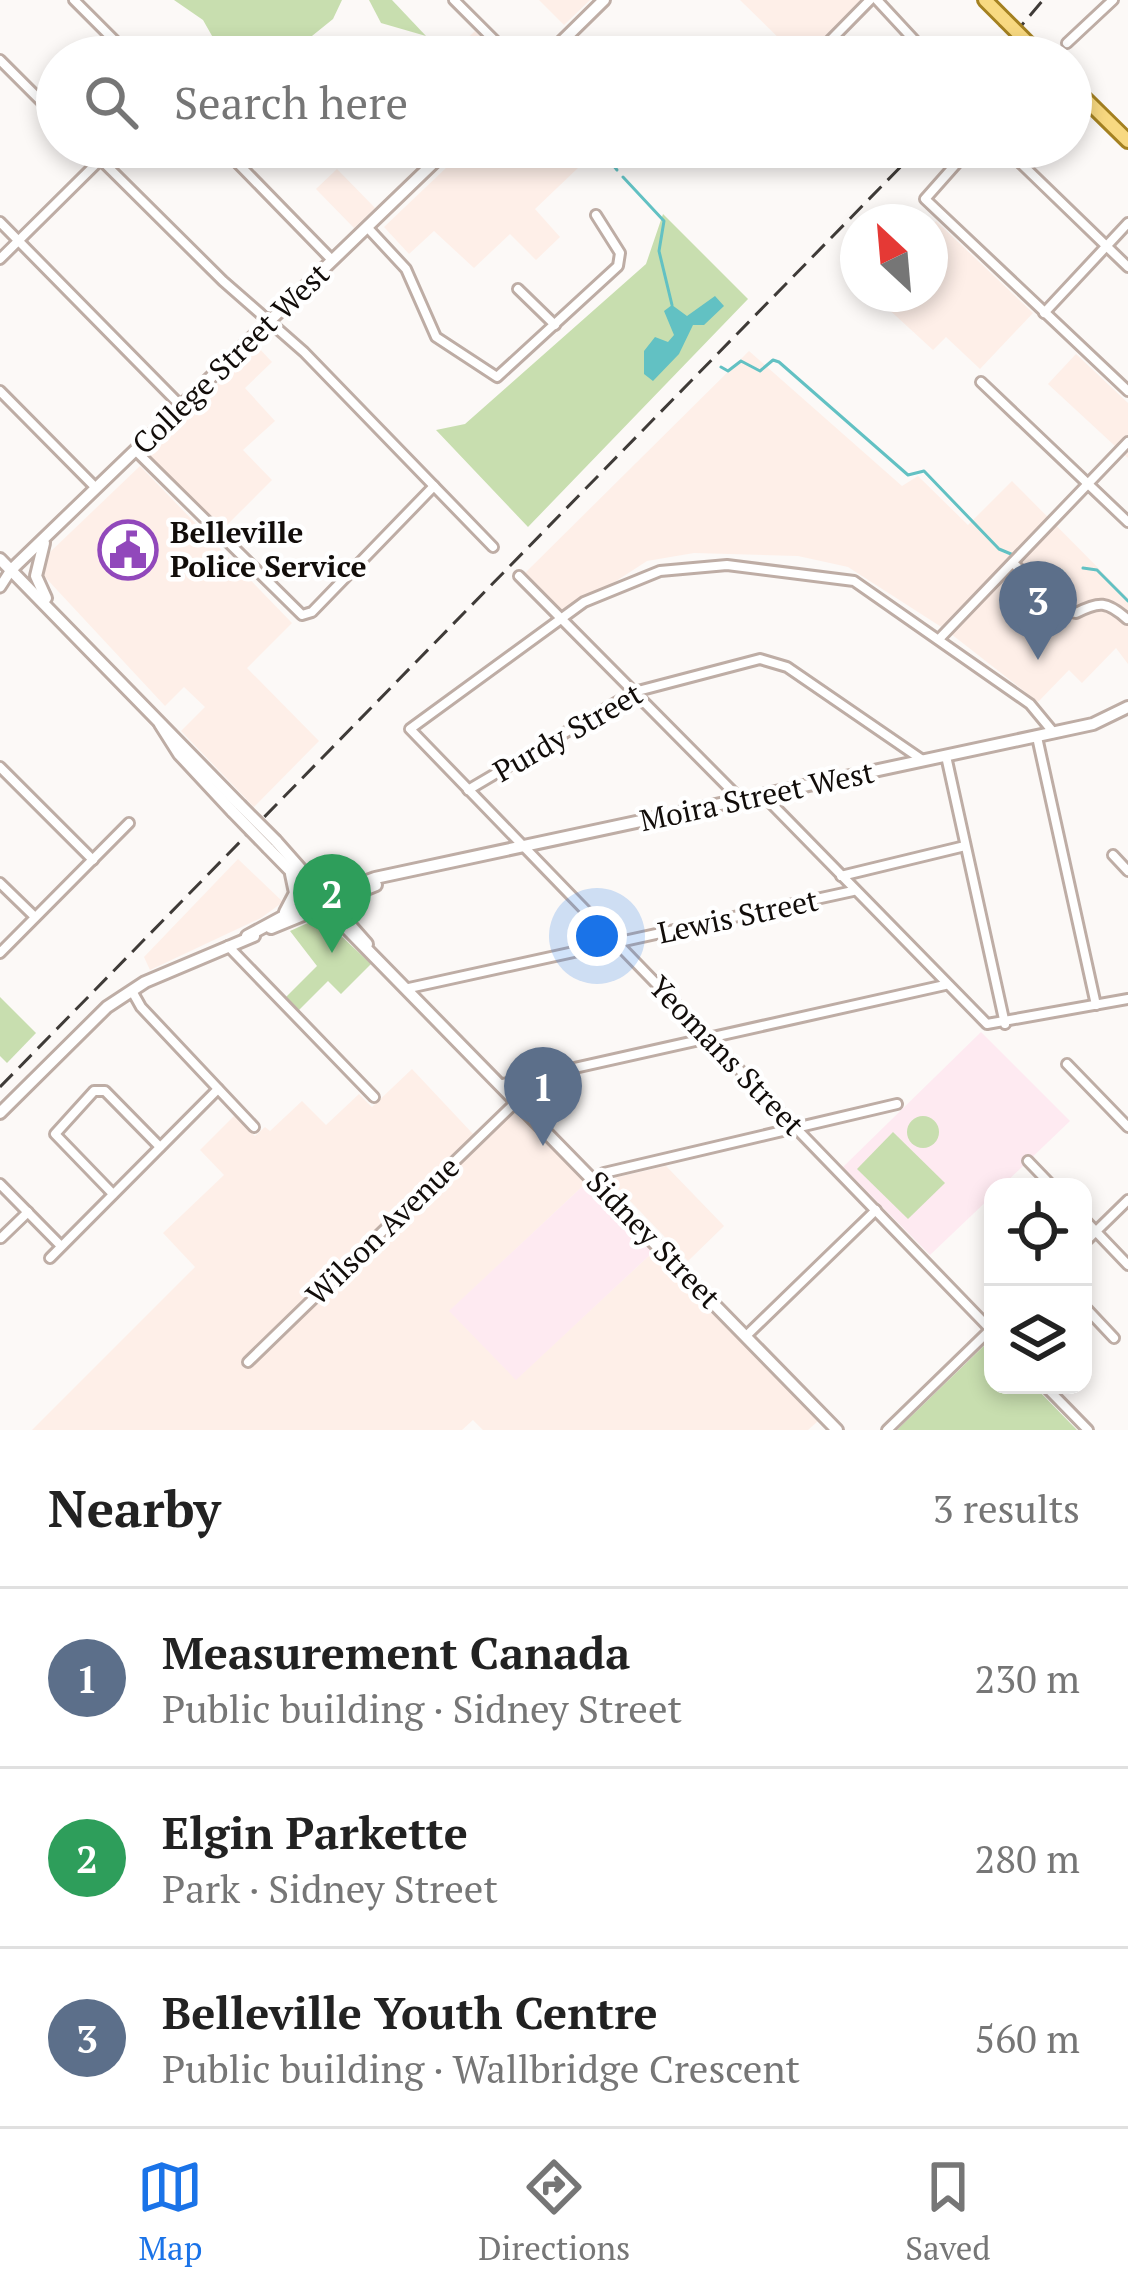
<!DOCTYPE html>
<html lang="en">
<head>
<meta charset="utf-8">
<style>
  body { margin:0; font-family:"PT Serif",serif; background:#f6f6f6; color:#222 }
  .controls { position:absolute; right:36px; bottom:36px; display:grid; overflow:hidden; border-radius:24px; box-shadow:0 6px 18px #0003 }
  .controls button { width:108px; height:108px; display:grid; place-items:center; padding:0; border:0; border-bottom:3px solid #e0e0e0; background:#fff; color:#222; font:60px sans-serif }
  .compass { position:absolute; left:840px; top:204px; width:108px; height:108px; border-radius:50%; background:#fff; box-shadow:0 6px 18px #0003; rotate:334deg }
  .you { position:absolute; left:597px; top:936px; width:42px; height:42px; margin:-30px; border:9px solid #fff; border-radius:50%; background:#1a73e8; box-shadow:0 0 0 18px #1a73e833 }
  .badge { display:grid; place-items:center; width:78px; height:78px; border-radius:50%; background:#1a73e8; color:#fff; font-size:39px; font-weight:700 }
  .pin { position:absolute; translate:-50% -99px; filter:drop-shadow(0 3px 6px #0008) }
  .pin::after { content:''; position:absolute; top:63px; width:42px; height:36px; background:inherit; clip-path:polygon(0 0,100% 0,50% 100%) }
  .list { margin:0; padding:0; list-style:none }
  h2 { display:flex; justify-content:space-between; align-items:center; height:156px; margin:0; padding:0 48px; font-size:51px }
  h2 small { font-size:39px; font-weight:400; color:#767676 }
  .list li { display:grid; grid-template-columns:78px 1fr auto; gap:36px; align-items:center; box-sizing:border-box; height:180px; padding:0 48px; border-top:3px solid #e0e0e0 }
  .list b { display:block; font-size:45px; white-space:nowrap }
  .list p { margin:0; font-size:39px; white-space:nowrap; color:#767676 }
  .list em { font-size:39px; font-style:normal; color:#767676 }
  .icon { flex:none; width:66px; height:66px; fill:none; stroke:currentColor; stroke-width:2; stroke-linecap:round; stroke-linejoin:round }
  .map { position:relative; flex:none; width:1128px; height:1430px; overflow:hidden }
  .search { position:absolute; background:#fff; box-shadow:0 6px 18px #0003; left:36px; right:36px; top:36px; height:132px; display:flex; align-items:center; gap:30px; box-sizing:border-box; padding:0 42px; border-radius:66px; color:#767676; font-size:45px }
  .sheet { height:696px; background:#fff }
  nav { display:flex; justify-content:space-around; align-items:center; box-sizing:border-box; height:168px; border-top:3px solid #e0e0e0; background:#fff; font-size:33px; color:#767676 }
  nav a { display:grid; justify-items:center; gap:6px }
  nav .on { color:#1a73e8 }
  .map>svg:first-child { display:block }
  .built { fill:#feefe8 }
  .education { fill:#feeaf1 }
  .green { fill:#c8deaf }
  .water { fill:#62c1c3 }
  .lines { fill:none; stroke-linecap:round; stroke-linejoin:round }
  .stream { stroke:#62c1c3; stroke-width:3 }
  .minor-casing { stroke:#beada5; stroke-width:14 }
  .tertiary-casing { stroke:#beada5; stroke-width:15 }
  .secondary-casing { stroke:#beada5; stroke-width:16 }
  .primary-casing { stroke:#a48121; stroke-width:18 }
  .minor { stroke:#fff; stroke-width:8 }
  .tertiary { stroke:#fff; stroke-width:9 }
  .secondary { stroke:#fff; stroke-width:10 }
  .primary { stroke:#f8d981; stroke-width:12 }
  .rail { stroke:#3f3b38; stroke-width:3; stroke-dasharray:18 9; stroke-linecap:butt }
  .secondary-bridge-casing { stroke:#beada5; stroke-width:16; stroke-linecap:butt }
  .primary-bridge-casing { stroke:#a48121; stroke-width:18; stroke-linecap:butt }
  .secondary-bridge { stroke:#fff; stroke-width:10 }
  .primary-bridge { stroke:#f8d981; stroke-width:12 }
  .labels { text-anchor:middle; stroke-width:9; stroke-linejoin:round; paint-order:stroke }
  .street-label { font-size:30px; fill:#120d0a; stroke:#fff }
  .poi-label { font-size:30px; font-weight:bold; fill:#120d0a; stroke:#fff; text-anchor:start }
</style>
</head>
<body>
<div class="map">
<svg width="1128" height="1430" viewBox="0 0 1128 1430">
  <rect width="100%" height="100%" fill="#fcf9f7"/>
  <!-- built -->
  <g class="built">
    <path d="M539,0H590L564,25Z"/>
    <path d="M740,0H864L807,57H798Z"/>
    <path d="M475,31L500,57H448Z"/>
    <path d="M468,147H600L535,209L560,237L536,260L510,234L474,268L434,231L409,254L384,227Z"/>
    <path d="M337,169L375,208L354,228L316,189Z"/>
    <path d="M936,221L1033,313L980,369L946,337L933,350L872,294H930V228Z"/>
    <path d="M256,345L272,362L245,388L275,421L243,450L272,480L222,530L148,454Z"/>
    <path d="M749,351L902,486L918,476L968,525L1012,481L1128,598V664L1116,648L1082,683L1069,670L1038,702L946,630L848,567L798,556L694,553L647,561L564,615L523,575Z"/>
    <path d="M1076,354L1128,403V458L1048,384Z"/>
    <path d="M140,466L292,623L247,668L319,741L254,807L181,731L205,707L184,687L165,706L44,576L48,554Z"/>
    <path d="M238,859L283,902L261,918L150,970L144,957Z"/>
    <path d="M412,1069L474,1135L507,1103L586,1183L450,1311L516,1379L653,1252L818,1421L808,1430H483L473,1420L462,1430H32L195,1267L163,1233L224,1175L200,1150L234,1116L255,1136L265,1127L270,1131L302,1101L326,1125L359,1094L372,1107Z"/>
    <path d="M666,1166L724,1226L688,1261L609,1179Z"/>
  </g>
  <!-- education -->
  <g class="education">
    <path d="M981,1032L1070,1121L1001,1187H993V1195L930,1255L843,1167Z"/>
    <path d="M586,1183L653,1252L516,1380L449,1311Z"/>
  </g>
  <!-- green -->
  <g class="green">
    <path d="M174,0H342L333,19L286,57H224L203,20Z"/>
    <path d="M369,0H392L426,36L381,23Z"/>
    <path d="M663,214L748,299L528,527L436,430L465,424L646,264Z"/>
    <path d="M321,917L371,964L341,994L328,981L299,1010L286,997L317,966L290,931Z"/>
    <path d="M0,997L36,1033L7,1063L0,1056Z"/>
    <circle cx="923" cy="1132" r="16"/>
    <path d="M893,1132L945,1183L908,1219L857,1169Z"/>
    <path d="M989,1341L993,1385H1033L1077,1430H897Z"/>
  </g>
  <!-- water -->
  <path class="water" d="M715,296L724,306L704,325H693L679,354L653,381L644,374V351L655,337L668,342L674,335L664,311L672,305L687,316Z"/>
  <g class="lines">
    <!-- stream -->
    <g class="stream">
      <path d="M599,147L617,170"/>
      <path d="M623,177L664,221L659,251L672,305"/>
      <path d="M721,367L728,371L741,361L760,371L773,360L779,362L908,475L924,471L999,549L1011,554"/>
      <path d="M1027,565L1043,576L1062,571"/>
      <path d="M1083,568L1097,570L1128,601"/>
    </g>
    <!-- minor casing -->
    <g class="minor-casing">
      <g id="minor">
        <path d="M74,0L131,57"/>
        <path d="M454,0L511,57"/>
        <path d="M877,0L915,41L911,57"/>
        <path d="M1067,43L1113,0"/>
        <path d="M814,57L870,0"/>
        <path d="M0,60L57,117"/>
        <path d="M88,147L223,281L304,352L493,547"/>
        <path d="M222,147L332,260"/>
        <path d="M971,147L925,199L1128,391"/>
        <path d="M1004,147L1128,267"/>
        <path d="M0,222L182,407"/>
        <path d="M367,227L406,269L436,337L497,377L618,266L620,253L596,215"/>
        <path d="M0,259L100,160"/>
        <path d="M518,289L555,325"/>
        <path d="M1044,313L1128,223"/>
        <path d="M981,382L1128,522"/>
        <path d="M0,391L96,488"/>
        <path d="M136,451L302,615L312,612L434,486"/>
        <path d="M1013,563L1062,610L1076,613C1099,601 1107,601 1127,619"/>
        <path d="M519,576L741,800"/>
        <path d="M941,637L1128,442"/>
        <path d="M1037,737L1096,1005"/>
        <path d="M946,756L1005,1024"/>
        <path d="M0,767L93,860"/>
        <path d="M468,790L634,692L760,659L787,667L921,759"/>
        <path d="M763,795L987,1024L1128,999"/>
        <path d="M1113,855L1128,871"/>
        <path d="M841,876L965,846"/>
        <path d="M0,883L35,917"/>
        <path d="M228,946L374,1097"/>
        <path d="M0,953L129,823"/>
        <path d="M409,988L853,891"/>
        <path d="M132,991L141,1007L254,1127"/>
        <path d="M1067,1064L1128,1127"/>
        <path d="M503,1084L945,985"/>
        <path d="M1028,1161L1053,1187"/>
        <path d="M595,1181L604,1173L897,1104"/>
        <path d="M0,1184L61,1246"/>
        <path d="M113,1194L55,1134L94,1091H105L160,1147"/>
        <path d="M1083,1218L1128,1265"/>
        <path d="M1,1238L28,1212"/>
        <path d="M1083,1244L1128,1200"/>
        <path d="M50,1258L218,1089"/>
        <path d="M1083,1305L1114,1338"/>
        <path d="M993,1332L410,729L584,602L660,571L727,565L854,581L1030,704L1054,733"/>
        <path d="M746,1336L876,1210"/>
        <path d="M248,1362L517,1101"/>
        <path d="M1044,1385L1088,1430"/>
        <path d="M887,1430L992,1328"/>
      </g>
    </g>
    <!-- tertiary casing -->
    <g class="tertiary-casing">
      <path id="tertiary" d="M0,587L11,570"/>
    </g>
    <!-- secondary casing -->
    <g class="secondary-casing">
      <g id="secondary">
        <path d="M546,57L604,0"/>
        <path d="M44,543L36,576L46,598"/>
        <path d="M0,559L240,805"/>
        <path d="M11,570L450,147"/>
        <path d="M160,724L179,754L233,812"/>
        <path d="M276,841L367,944"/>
        <path d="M268,848L837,1430"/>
        <path d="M285,912L295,893L291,874"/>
        <path d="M271,928L376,885"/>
        <path d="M247,936L310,902L375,878L1093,724L1128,707"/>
        <path d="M0,1113L107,1007L145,982L254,936"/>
      </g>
    </g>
    <!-- primary casing -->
    <g class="primary-casing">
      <g id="primary">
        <path d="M985,0L1005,20"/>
        <path d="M1071,85L1128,141"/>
      </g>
    </g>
    <!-- minor -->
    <use href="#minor" class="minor"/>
    <!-- tertiary -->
    <use href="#tertiary" class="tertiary"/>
    <!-- secondary -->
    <use href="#secondary" class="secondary"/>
    <!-- primary -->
    <use href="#primary" class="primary"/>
    <!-- rail -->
    <g class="rail">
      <path d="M995,57L1043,0"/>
      <path d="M0,1087L920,147"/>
    </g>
    <!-- secondary-bridge casing -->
    <g class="secondary-bridge-casing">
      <g id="secondary-bridge">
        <path d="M240,805L276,841"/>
        <path d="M233,812L268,848"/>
      </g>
    </g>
    <!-- primary-bridge casing -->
    <g class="primary-bridge-casing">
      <path id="primary-bridge" d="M1005,20L1031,46"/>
    </g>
    <!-- secondary-bridge -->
    <use href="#secondary-bridge" class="secondary-bridge"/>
    <!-- primary-bridge -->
    <use href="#primary-bridge" class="primary-bridge"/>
  </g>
  <!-- icons -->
  <defs>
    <g id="civic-ring" transform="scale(3)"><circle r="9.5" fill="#fff" stroke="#9148bb" stroke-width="1.5"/><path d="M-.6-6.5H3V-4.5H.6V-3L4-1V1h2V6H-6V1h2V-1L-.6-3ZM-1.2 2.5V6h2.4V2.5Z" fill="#9148bb"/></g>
  </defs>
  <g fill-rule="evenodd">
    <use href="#civic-ring" x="128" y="550"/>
  </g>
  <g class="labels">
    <!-- street labels -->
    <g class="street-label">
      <text transform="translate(231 359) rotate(-44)" y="10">College Street West</text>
      <text transform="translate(568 733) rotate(-30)" y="10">Purdy Street</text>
      <text transform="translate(757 797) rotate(-12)" y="10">Moira Street West</text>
      <text transform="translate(738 917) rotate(-12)" y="10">Lewis Street</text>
      <text transform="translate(726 1056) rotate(46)" y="10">Yeomans Street</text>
      <text transform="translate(383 1231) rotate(-44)" y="10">Wilson Avenue</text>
      <text transform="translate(653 1240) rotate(46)" y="10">Sidney Street</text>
    </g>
    <!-- poi labels -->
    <g class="poi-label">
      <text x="170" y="543">Belleville<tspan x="170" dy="34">Police Service</tspan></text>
    </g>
  </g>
</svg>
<div class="controls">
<button><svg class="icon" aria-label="locate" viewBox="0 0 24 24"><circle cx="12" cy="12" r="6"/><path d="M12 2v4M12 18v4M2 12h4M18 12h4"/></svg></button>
<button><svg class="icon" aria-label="layers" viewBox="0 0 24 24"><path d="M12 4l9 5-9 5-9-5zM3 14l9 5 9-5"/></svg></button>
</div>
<svg class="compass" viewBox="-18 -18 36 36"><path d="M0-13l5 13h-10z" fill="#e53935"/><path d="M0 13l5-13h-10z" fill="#767676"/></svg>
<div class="you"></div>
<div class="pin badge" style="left:543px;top:1146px;background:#5c6f8a">1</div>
<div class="pin badge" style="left:332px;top:953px;background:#2e9e5b">2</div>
<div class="pin badge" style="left:1038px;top:660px;background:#5c6f8a">3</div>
<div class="search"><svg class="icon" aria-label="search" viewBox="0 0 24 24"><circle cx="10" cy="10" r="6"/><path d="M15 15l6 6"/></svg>Search here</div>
</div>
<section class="sheet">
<h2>Nearby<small>3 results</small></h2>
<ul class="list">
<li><span class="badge" style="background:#5c6f8a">1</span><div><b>Measurement Canada</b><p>Public building · Sidney Street</p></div><em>230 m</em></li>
<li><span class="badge" style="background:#2e9e5b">2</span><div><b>Elgin Parkette</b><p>Park · Sidney Street</p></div><em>280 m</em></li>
<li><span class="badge" style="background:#5c6f8a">3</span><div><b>Belleville Youth Centre</b><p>Public building · Wallbridge Crescent</p></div><em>560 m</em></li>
</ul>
</section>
<nav>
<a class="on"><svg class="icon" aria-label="map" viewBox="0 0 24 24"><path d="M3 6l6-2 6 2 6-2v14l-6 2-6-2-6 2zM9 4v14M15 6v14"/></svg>Map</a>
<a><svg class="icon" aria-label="directions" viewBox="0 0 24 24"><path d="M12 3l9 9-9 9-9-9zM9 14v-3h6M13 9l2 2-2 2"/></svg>Directions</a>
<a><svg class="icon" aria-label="saved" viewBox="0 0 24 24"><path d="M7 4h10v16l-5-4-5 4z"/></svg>Saved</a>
</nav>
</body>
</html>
